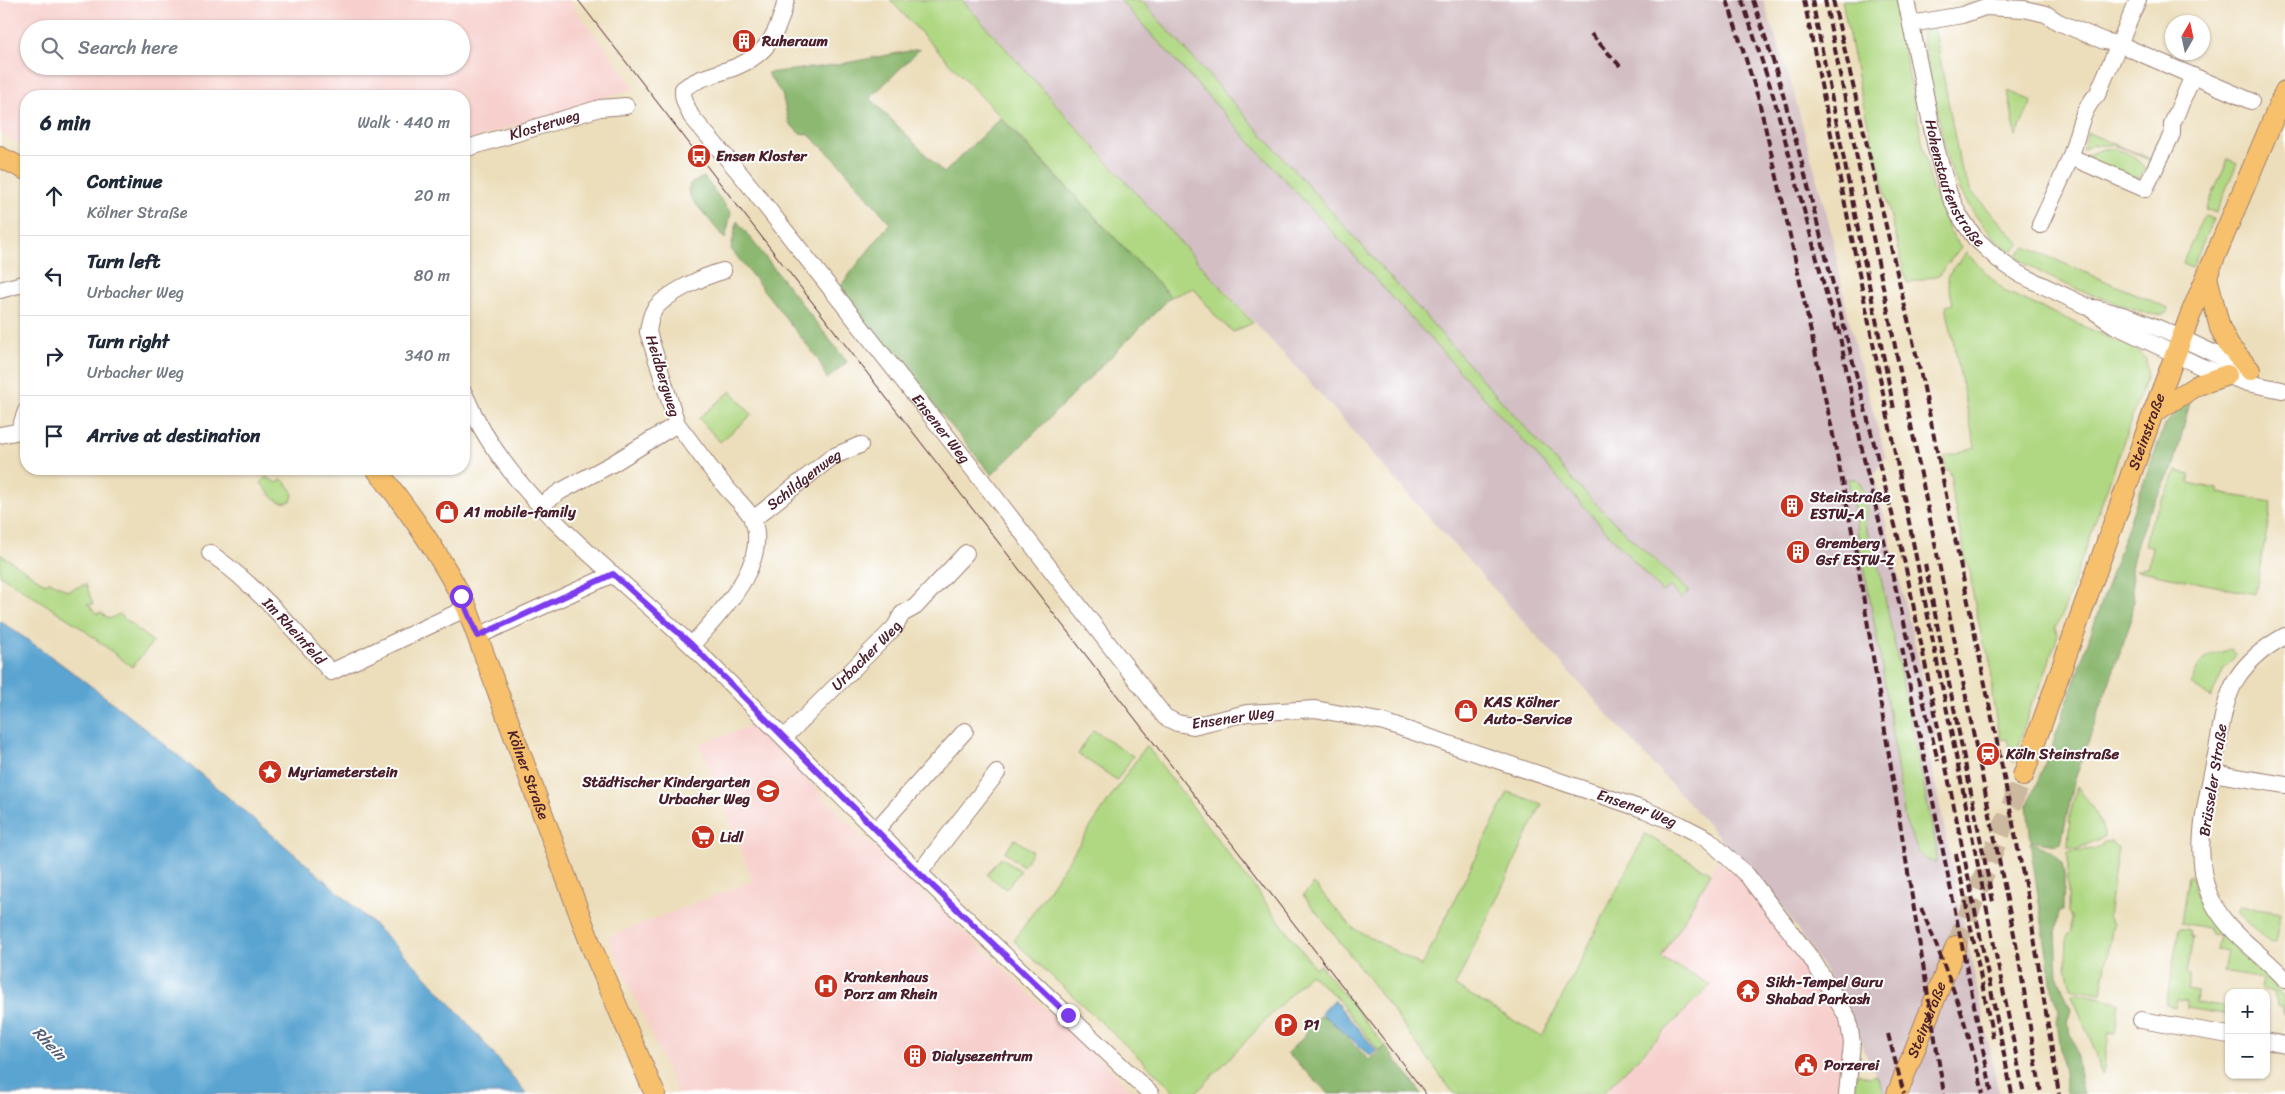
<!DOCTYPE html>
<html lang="en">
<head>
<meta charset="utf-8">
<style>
  body { margin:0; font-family:Sriracha,sans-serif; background:#f6f6f7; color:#1f2937 }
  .controls { position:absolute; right:15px; bottom:15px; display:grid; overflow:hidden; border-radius:10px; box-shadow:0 1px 4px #0004 }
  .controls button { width:45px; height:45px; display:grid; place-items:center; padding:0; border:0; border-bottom:1px solid #e0e1e3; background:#fff; color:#1f2937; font:25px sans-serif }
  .compass { position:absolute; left:2165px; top:15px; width:45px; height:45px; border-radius:50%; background:#fff; box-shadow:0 1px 4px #0004; rotate:9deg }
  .stop { position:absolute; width:15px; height:15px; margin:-11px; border:4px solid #7c3aed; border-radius:50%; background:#fff }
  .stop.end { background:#7c3aed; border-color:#fff; box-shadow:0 1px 5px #0008 }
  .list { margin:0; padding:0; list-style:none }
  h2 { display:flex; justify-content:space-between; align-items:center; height:65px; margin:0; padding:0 20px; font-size:21px }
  h2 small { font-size:16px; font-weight:400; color:#747a83 }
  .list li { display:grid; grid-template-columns:32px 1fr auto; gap:15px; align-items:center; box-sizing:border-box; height:80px; padding:0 20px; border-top:1px solid #e0e1e3 }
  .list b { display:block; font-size:19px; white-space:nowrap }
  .list p { margin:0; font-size:16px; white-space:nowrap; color:#747a83 }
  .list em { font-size:16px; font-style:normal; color:#747a83 }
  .icon { flex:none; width:28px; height:28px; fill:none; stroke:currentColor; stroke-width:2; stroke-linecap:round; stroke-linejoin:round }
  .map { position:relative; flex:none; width:2285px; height:1094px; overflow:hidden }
  .search { position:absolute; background:#fff; box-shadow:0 1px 4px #0004; left:20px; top:20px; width:450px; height:55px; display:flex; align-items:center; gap:12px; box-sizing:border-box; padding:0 18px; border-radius:28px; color:#747a83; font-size:19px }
  .panel { position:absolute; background:#fff; box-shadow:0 1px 4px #0004; left:20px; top:90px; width:450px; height:385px; border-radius:20px }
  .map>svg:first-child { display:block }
  .built { fill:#f7d0cd; fill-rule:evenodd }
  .industrial { fill:#d2bec3 }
  .green { fill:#b0d883; stroke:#7d7c57 }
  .forest { fill:#8cb871; stroke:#6b6c4e }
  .water { fill:#5aa4d1; stroke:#52627e }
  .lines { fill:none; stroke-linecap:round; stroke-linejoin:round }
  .major-tunnel { stroke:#ccb89e; stroke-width:20; stroke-dasharray:20 10; stroke-linecap:butt }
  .minor-casing { stroke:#9b7e73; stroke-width:18 }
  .major-casing { stroke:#9b7e73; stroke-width:22 }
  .minor { stroke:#fff; stroke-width:16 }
  .major { stroke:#f7c06c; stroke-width:20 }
  .tram { stroke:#4a1f2b; stroke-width:1 }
  .rail { stroke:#4a1f2b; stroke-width:4; stroke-dasharray:8 4; stroke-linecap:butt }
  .route { stroke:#7c3aed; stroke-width:6 }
  .labels { text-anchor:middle; stroke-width:4; stroke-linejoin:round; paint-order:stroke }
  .poi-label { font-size:15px; font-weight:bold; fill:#4a1f2b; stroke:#fff; text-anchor:start }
  .street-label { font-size:15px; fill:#4a1f2b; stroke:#fff }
  .water-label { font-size:16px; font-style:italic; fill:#515b76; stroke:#fff }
</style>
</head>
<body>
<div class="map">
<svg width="2285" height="1094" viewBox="0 0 2285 1094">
  <rect width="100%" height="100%" fill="#fff"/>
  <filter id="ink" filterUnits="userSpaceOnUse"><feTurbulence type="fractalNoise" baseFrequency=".02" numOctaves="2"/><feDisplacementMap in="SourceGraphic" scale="10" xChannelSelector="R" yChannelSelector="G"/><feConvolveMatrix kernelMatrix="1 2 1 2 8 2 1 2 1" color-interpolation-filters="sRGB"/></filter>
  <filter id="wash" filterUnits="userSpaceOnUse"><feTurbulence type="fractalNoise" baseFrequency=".0096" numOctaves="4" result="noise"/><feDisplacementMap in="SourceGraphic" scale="20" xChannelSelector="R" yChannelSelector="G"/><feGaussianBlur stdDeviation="1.12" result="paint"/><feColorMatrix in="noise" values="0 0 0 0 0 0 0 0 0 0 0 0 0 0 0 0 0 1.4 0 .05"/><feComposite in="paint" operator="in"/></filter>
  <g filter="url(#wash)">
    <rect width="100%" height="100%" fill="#ecdebb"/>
    <!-- built -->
    <g class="built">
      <path d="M0,0H568L635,88L464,142V96H26V146L0,134ZM29,29H461V66H29Z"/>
      <path d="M753,725L863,837L823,853L864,838L1136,1094H678L608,937L753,881L700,744Z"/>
      <path d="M1717,860L1744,880L1839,1009L1847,1039L1840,1094H1602L1711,985L1661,958L1711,873Z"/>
    </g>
    <!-- industrial -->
    <path class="industrial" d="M963,0H1120L1662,592L1671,585L1681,599L1689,590L1625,533L1578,486L1141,0H1763L1792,86L1831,231L1854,343L1886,457L1874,474L1937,737L1927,744L1999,1094H1885L1867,1058L1848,1007L1783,907L1414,501L1323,397L1222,287L1218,291L1210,282L1213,278L1128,184L1124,187L1116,178L1120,174L1035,80L1030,83L1022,74L1026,70Z"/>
    <!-- green -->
    <g class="green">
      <path d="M890,0H962L1253,323L1233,332L1217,318L1194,288L1171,297Z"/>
      <path d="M1120,0H1141L1578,486L1625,533L1689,591L1681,599L1671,586L1662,592Z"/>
      <path d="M1842,0H1894L1932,189L1950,232L1961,247L1939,275L1907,283L1860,91Z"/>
      <path d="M1934,26L1960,165L1971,191L2020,244L2013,251L2006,249C1976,222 1958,193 1946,154L1921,32L1923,29Z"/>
      <path d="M2008,91L2032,101L2016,136Z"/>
      <path d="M2088,133L2151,159L2150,161C2134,153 2115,141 2096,146L2095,144L2082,150Z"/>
      <path d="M2103,149C2119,147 2139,156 2146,170L2137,179L2089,161L2087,155Z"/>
      <path d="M2228,159L2237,163L2216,213L2206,209Z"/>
      <path d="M2204,215L2213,219L2192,268L2182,264Z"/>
      <path d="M2026,247L2168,308V313L2158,315L2149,314C2106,299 2054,285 2018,258V253Z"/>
      <path d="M1966,253L2006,292L2135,349L2146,359L2147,375L2061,618L2055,628L2058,635L2039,691L2032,702L2013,763L2007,739L2001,740C1998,723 1992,705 1992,689C1991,673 1993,658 1983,644L1972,589L1970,570L1966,562L1951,488L1952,478L1949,470H1946L1944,457L1975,447L1946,306L1953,304L1947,277Z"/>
      <path d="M731,391L752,415L720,442L699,418Z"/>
      <path d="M2177,471L2189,475V483L2218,489V493L2272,502L2255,594L2136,570L2149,566L2152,547L2145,546L2149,526Z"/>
      <path d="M266,477L277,483L282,479C289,486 296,491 291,501C275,507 269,491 261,483Z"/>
      <path d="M1848,479H1856C1863,484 1869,504 1867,512C1866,519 1864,524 1867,532C1870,539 1874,546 1876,554L1936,846L1937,860L1935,863L1927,860L1919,853L1905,821L1882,666Z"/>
      <path d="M0,554L46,584L50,581L68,591L86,584L93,605L87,603L97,614L100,612L109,619L119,614L153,642L132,667L76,624L0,575Z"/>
      <path d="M2231,649L2237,656L2224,668L2211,698L2191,684C2200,656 2206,657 2231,649Z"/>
      <path d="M1093,730L1133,756L1117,780L1078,754Z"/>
      <path d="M1146,745L1315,968L1320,965L1385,1046L1379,1051L1335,996L1310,974L1195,1094H1178L1014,941Z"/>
      <path d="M2077,786C2087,801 2103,818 2104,837L2077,849L2068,847L2070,815Z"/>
      <path d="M1508,792L1542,804L1455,986L1542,1037L1645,834L1711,873L1661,958L1711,985L1602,1094H1454L1366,975L1303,895L1314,884L1353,928L1422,966Z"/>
      <path d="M1015,839L1032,851L1023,866L1005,852Z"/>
      <path d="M2104,842H2112L2118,847L2108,917L2113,924L2101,993H2099L2071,988L2066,966L2067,936L2071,932V917L2068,914V851L2095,849Z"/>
      <path d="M1001,857L1020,871L1006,889L987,875Z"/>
      <path d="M2191,875L2197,897L2213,927L2273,984L2285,999V1014L2283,1013V1008L2278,1007L2274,992L2260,989L2262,979L2223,972L2227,951L2216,949L2219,935L2211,934L2208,928L2181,923L2188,876Z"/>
      <path d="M2240,906L2281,913L2275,943L2270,944L2236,911Z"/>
      <path d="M2179,928L2190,930L2191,937H2193L2187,974L2190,975L2187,990L2197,992L2196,1003L2229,1008V1015L2187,1008V1001L2177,999L2175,1007L2166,1005Z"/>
      <path d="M2074,992L2119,1002L2115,1034L2109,1033L2103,1074H2101L2096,1053L2072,995Z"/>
      <path d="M1857,1073L1868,1077L1876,1075L1885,1094H1852Z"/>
    </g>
    <!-- forest -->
    <g class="forest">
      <path d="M920,49L870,98L944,173L1000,118L1171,297L992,475L838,289L890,223L838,162L808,134L799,133L789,123L782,94L767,73L835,65Z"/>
      <path d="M704,177L731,213L725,239L691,198L688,191L690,184Z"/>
      <path d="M737,221L847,362L827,379L818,359L731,249Z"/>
      <path d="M2190,402L2173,468L2148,514L2137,542L2131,568L2134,601L2131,621L2074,782L2061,843L2056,845L2031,841L2027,806L2051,749L2137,500L2165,425L2182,405Z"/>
      <path d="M2030,842C2074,857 2063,870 2063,911H2059L2056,929L2058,977L2071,1010L2067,1022L2075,1046L2083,1094H2067L2057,1022L2059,1010L2053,995Z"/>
      <path d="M1320,1015L1329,1019L1369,1060L1385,1046L1422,1094H1329L1287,1053L1304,1037L1308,1028Z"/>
    </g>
    <!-- water -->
    <g class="water">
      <path d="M0,621C81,675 156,736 230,799C285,846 342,893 394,944C442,990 484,1043 527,1094H0Z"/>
      <path d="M1334,1000L1377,1051L1370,1056C1362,1049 1329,1018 1324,1016L1322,1013Z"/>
    </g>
  </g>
  <g filter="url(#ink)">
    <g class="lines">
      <!-- major-tunnel -->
      <path class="major-tunnel" d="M1956,946L2023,776"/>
      <!-- minor casing -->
      <g class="minor-casing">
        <g id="minor">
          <path id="s1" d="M786,0C776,42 762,60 721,72C707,77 694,80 683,89C682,99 687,107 691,116L742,176L991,492L1165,717L1177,723L1193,726L1247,713L1315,709L1384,722L1645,810L1681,825L1708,839L1747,875L1813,961L1848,1018L1852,1043L1847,1094"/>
          <path id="s2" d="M1906,0L1936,148L1949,194L1959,215L1975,238L1999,260L2019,274L2088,307L2114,325L2200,366L2248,383L2282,390"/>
          <path d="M1911,24L1962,15L1985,7L2024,9L2046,14L2058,22L2104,41L2119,44L2251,101"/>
          <path id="s3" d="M464,149L600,108L626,106"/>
          <path d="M2071,157L2145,189L2172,134V124L2193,76"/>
          <path d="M2040,225C2050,203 2061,181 2070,158C2078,137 2080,110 2097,95L2138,0"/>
          <path d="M0,290L26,283"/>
          <path d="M2095,308C2150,319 2199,348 2250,370"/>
          <path d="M464,393C509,501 613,569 694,648C755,707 812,768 872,827C964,917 1058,1006 1151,1094"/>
          <path d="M677,424C693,444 707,465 724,485C731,494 749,510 753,520C770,566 718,614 692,645"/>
          <path d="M19,431L26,411"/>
          <path d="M0,435L26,430"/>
          <path d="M541,505L561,491L612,464L677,424L648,332C649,325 650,317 654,310C665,294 704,276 723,271"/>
          <path id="s4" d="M752,520L832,457L860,445"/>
          <path id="s5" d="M210,553C257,586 293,629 331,672L467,608"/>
          <path d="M478,636L613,574"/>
          <path d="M2285,636C2265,647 2249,659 2237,678C2223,702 2221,729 2216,755C2207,798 2192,851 2209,894C2223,931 2260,951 2285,979"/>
          <path id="s6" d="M785,737L895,627L902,614L915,607L966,553"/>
          <path d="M2212,773L2285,785"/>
          <path d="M876,830L965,731"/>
          <path d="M919,873L997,773"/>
          <path d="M2141,1020L2229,1035"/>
          <path d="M2266,1041L2285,1045"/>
        </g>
      </g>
      <!-- major casing -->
      <g class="major-casing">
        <g id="major">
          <path d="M0,157L26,170"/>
          <path d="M2207,277L2220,328L2229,346L2250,370"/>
          <path d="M2153,413L2198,385L2227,375"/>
          <path id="s7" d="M376,469C411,513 442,557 467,608L592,948L655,1094"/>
          <path id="s8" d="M2023,776L2153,413L2192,311L2285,91"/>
          <path id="s9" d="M1897,1094L1956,946"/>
        </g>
      </g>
      <!-- minor -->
      <use href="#minor" class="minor"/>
      <!-- major -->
      <use href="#major" class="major"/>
      <!-- tram -->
      <path class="tram" d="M578,0L1426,1094"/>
      <!-- rail -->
      <g class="rail">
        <path d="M1727,0L1758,97L1781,194L1831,425L1855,546L1944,1094"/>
        <path d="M1742,0L1774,98L1837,334"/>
        <path d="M1753,0L1777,73L1799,152L1905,564L2012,1094"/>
        <path d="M1804,0L2024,1094"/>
        <path d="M1812,0L1894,409"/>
        <path d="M1825,0L2018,954L2041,1094"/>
        <path d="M1833,0L1924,388L1999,752L2028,900L2059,1094"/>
        <path d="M1591,34L1620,66"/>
        <path d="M1838,327L1864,459L1938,761"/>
        <path d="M1925,564L1993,902"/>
        <path d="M1902,648L1992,1094"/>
        <path d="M1956,854L1993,1038"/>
        <path d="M1921,908C1947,970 1970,1029 1983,1094"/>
        <path d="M1888,1034L1904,1094"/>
      </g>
    </g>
  </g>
  <g class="lines" filter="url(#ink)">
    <!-- route -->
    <path class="route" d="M461,596L478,636L613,574L692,645L919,873L1068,1015"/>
  </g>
  <!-- icons -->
  <defs>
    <g id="building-disc" transform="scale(1.25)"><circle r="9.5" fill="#c8321e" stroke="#fff"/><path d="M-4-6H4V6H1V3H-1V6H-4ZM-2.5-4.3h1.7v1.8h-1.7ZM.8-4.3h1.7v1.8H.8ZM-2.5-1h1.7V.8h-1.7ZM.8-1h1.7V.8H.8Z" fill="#fff"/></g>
    <g id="bus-disc" transform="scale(1.25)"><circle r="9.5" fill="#c8321e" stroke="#fff"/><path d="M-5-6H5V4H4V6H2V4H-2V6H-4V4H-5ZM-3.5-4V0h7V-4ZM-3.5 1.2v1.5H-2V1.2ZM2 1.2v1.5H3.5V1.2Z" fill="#fff"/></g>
    <g id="shop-disc" transform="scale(1.25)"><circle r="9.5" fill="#c8321e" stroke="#fff"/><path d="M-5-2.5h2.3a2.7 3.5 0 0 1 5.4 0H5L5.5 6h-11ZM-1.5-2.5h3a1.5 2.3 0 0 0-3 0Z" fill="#fff"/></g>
    <g id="station-disc" transform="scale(1.25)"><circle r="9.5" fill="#c8321e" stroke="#fff"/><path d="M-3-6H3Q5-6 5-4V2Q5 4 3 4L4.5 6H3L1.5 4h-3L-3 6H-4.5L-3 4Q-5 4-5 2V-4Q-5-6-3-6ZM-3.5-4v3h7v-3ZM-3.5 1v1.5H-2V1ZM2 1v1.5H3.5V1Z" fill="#fff"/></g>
    <g id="sight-disc" transform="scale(1.25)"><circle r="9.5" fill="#c8321e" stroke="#fff"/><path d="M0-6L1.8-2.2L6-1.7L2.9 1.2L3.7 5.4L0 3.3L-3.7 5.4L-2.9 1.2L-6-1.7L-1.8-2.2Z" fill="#fff"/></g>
    <g id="school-disc" transform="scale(1.25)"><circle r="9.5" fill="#c8321e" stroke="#fff"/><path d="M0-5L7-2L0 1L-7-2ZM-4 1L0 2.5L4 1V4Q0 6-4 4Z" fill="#fff"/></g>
    <g id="supermarket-disc" transform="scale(1.25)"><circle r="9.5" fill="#c8321e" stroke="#fff"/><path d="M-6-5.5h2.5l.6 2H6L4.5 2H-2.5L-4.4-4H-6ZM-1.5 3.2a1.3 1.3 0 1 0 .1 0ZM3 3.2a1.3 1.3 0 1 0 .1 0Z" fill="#fff"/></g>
    <g id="hospital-disc" transform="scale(1.25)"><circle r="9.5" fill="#c8321e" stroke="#fff"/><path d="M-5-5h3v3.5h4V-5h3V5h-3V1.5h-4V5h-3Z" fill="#fff"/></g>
    <g id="temple-disc" transform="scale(1.25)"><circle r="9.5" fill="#c8321e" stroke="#fff"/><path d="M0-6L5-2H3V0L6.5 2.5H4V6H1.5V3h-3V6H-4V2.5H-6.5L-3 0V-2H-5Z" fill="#fff"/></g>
    <g id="parking-disc" transform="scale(1.25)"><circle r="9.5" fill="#c8321e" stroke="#fff"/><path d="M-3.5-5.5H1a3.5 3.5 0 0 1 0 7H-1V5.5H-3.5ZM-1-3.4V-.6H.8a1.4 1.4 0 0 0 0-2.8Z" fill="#fff"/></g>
    <g id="civic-disc" transform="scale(1.25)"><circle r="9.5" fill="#c8321e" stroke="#fff"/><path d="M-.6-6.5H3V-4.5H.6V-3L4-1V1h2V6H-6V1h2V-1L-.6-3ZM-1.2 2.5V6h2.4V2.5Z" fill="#fff"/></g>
  </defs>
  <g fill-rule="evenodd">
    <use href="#building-disc" x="744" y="41"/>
    <use href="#bus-disc" x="699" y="156"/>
    <use href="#building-disc" x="1792" y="506"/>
    <use href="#shop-disc" x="447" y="512"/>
    <use href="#building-disc" x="1798" y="552"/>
    <use href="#shop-disc" x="1466" y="711"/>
    <use href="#station-disc" x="1988" y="754"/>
    <use href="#sight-disc" x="270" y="772"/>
    <use href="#school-disc" x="768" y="791"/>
    <use href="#supermarket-disc" x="703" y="837"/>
    <use href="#hospital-disc" x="826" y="986"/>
    <use href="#temple-disc" x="1748" y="991"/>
    <use href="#parking-disc" x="1286" y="1025"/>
    <use href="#building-disc" x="915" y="1056"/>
    <use href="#civic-disc" x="1806" y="1065"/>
  </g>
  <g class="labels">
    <!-- poi labels -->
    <g class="poi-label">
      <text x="762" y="46">Ruheraum</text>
      <text x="716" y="161">Ensen Kloster</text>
      <text x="1810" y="502">Steinstraße<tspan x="1810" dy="17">ESTW-A</tspan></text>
      <text x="464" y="517">A1 mobile-family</text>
      <text x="1816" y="548">Gremberg<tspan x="1816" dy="17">Gsf ESTW-Z</tspan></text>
      <text x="1484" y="707">KAS Kölner<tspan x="1484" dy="17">Auto-Service</tspan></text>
      <text x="2006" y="759">Köln Steinstraße</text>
      <text x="288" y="777">Myriameterstein</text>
      <text x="750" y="787" text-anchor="end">Städtischer Kindergarten<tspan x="750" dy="17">Urbacher Weg</tspan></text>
      <text x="720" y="842">Lidl</text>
      <text x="844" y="982">Krankenhaus<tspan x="844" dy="17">Porz am Rhein</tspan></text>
      <text x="1766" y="987">Sikh-Tempel Guru<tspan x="1766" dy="17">Shabad Parkash</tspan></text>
      <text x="1304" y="1030">P1</text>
      <text x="932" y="1061">Dialysezentrum</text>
      <text x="1824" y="1070">Porzerei</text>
    </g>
    <!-- street labels -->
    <g class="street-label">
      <text dy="5" stroke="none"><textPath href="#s3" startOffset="84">Klosterweg</textPath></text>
      <text dy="5" stroke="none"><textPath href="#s2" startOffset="191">Hohenstaufenstraße</textPath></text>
      <text transform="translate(663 376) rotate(73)" y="5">Heidbergweg</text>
      <text dy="5" stroke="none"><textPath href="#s1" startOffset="574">Ensener Weg</textPath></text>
      <text dy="5" stroke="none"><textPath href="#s8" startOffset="366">Steinstraße</textPath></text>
      <text dy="5" stroke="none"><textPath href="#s4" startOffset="66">Schildgenweg</textPath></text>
      <text dy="5" stroke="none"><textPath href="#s5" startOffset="115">Im Rheinfeld</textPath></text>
      <text dy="5" stroke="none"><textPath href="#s6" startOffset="115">Urbacher Weg</textPath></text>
      <text transform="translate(1233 718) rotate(-8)" y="5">Ensener Weg</text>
      <text dy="5" stroke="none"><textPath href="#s7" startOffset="344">Kölner Straße</textPath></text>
      <text transform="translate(2213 780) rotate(-81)" y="5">Brüsseler Straße</text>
      <text dy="5" stroke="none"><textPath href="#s1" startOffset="1430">Ensener Weg</textPath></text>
      <text dy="5" stroke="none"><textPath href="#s9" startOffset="80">Steinstraße</textPath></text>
    </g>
    <!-- water labels -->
    <g class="water-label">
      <text transform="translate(50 1043) rotate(46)" y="6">Rhein</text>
    </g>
  </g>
</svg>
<div class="controls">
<button>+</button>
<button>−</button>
</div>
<svg class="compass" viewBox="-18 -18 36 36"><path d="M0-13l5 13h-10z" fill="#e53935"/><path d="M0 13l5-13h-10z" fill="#747a83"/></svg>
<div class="stop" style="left:461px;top:596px"></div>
<div class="stop end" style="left:1068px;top:1015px"></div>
<div class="search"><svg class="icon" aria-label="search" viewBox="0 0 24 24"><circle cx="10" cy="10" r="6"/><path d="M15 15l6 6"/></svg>Search here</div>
<section class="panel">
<h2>6 min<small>Walk · 440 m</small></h2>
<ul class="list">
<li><svg class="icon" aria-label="ahead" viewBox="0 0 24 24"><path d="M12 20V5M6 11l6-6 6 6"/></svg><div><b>Continue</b><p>Kölner Straße</p></div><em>20 m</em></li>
<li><svg class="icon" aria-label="left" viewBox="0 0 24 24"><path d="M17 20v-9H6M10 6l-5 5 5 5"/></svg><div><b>Turn left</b><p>Urbacher Weg</p></div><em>80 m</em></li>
<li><svg class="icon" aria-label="right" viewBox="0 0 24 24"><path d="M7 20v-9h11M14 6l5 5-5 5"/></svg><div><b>Turn right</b><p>Urbacher Weg</p></div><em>340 m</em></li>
<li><svg class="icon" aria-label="arrive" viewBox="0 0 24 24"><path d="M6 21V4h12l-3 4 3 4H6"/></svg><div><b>Arrive at destination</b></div></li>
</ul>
</section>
</div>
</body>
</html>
